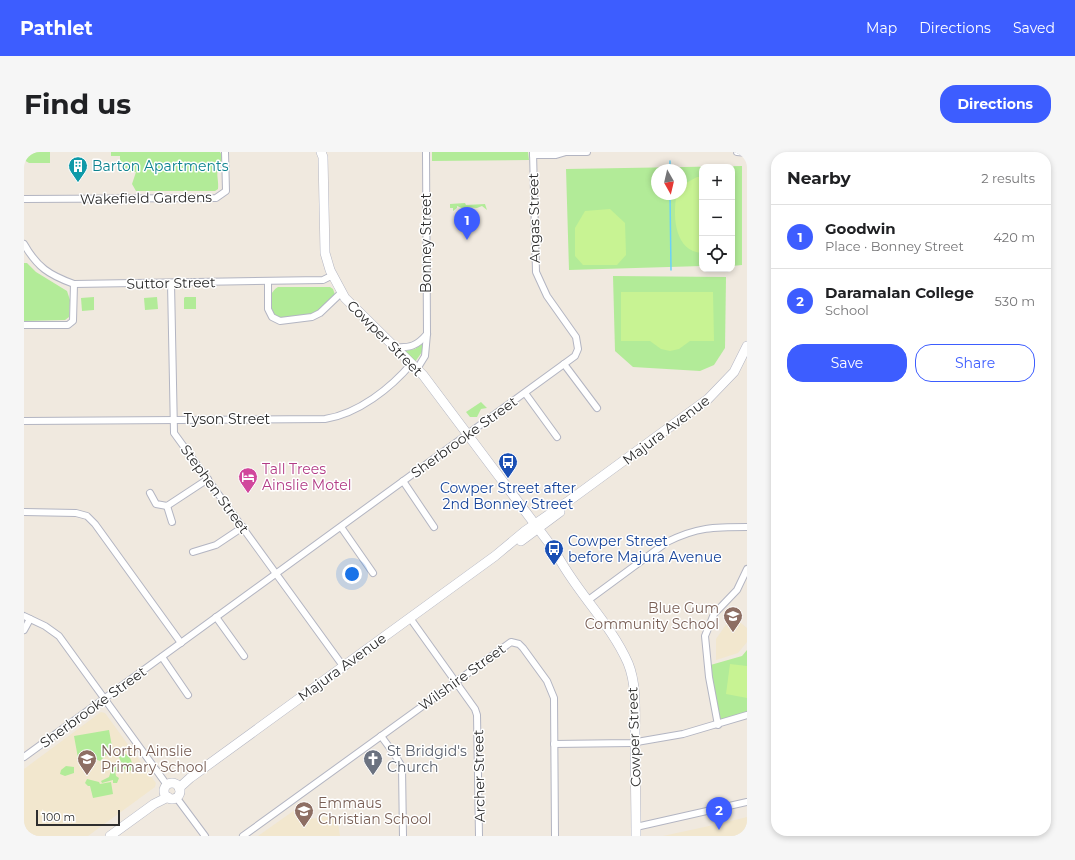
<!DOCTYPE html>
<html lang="en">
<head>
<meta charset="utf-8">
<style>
  body { margin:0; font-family:Montserrat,sans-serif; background:#f6f6f6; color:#202124 }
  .controls { position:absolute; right:12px; top:12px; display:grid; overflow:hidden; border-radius:8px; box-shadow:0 2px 6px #0003 }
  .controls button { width:36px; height:36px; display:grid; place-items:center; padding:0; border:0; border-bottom:1px solid #e0e0e0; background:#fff; color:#202124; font:20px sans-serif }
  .compass { position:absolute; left:627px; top:12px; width:36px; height:36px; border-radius:50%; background:#fff; box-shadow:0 2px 6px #0003; rotate:172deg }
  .scale { position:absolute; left:12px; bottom:10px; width:84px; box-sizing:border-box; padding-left:4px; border:2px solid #2e2e2e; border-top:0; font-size:11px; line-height:14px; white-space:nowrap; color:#2e2e2e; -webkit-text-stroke:3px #fff; paint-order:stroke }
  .you { position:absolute; left:328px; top:422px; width:14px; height:14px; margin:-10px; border:3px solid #fff; border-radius:50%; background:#1a73e8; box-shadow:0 0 0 6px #1a73e833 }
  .badge { display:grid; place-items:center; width:26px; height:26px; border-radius:50%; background:#3d5dff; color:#fff; font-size:13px; font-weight:700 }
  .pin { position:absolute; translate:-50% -33px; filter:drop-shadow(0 1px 2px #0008) }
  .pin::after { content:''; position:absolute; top:21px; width:14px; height:12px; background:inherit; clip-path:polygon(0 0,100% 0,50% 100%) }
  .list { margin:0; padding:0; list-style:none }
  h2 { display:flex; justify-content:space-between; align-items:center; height:52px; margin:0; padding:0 16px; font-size:17px }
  h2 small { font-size:13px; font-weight:400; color:#757577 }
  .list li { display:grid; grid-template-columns:26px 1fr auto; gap:12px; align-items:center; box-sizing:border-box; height:64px; padding:0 16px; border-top:1px solid #e0e0e0 }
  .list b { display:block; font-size:15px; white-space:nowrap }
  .list p { margin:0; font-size:13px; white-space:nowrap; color:#757577 }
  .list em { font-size:13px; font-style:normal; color:#757577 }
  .actions { display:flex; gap:8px; padding:12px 16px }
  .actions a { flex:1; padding:9px 0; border:1px solid #3d5dff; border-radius:16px; text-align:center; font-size:14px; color:#3d5dff }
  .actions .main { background:#3d5dff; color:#fff }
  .icon { flex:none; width:22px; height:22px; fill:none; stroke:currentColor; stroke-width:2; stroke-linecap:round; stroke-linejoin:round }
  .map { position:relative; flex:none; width:723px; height:684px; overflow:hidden; border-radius:16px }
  header { display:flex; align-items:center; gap:24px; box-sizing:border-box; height:56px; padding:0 20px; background:#3d5dff; color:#fff }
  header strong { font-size:19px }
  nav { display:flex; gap:22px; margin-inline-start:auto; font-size:14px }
  .intro { display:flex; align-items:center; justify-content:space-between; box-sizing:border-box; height:96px; padding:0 24px }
  h1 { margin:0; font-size:28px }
  .button { padding:10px 18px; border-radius:16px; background:#3d5dff; color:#fff; font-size:14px; font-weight:700 }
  main { display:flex; gap:24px; padding:0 24px }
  aside { flex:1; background:#fff; border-radius:16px; box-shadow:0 2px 6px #0003 }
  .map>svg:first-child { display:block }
  .education { fill:#f2e7ce }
  .green { fill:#b2eb98; fill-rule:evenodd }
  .pitch { fill:#c8f393 }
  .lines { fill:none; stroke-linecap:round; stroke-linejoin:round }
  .stream { stroke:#6ad1fa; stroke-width:1.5 }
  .street-casing { stroke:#b3b5c2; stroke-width:8 }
  .secondary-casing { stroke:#b3b5c2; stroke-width:10 }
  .street { stroke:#fff; stroke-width:6 }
  .secondary { stroke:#fff; stroke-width:9 }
  .labels { text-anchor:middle; stroke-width:3; stroke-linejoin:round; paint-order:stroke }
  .culture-label { font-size:14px; fill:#0d838f; stroke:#fff; text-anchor:start }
  .street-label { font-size:14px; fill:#2e2e2e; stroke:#fff }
  .hotel-label { font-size:14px; fill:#b23c85; stroke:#fff; text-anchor:start }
  .transit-label { font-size:14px; fill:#164399; stroke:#fff }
  .education-label { font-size:14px; fill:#785e54; stroke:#fff; text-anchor:start }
  .worship-label { font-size:14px; fill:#5b616d; stroke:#fff; text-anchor:start }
</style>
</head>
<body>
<header>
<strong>Pathlet</strong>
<nav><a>Map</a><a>Directions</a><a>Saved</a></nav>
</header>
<div class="intro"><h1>Find us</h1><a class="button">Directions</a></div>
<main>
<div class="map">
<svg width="723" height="684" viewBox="0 0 723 684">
  <rect width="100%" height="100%" fill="#f0e9df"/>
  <!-- education -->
  <g class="education">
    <path d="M708,464L723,476V490L714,501L692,508V487Z"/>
    <path d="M77,560L81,561L132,631L131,635L64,684H0V617Z"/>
    <path d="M275,655L284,667L313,664L316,684H234Z"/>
    <path d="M723,665V684H639L694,672Z"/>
  </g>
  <!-- green -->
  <g class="green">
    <path d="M0,0H26V11H5L0,8Z"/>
    <path d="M87,0H196C201,7 196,10 194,15C192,22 195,30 194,37L191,39H112L108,32L112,20H106L96,14V4H87Z"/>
    <path d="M408,0H504L505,8L408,9Z"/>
    <path d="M718,14V113L708,114V15H678V114L545,118L542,17ZM633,18H657V42H633Z"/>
    <path d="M441,51L442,53L461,52L463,58L458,54L453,56L442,55L440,57L433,54V56L429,59V56H426V52Z"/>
    <path d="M0,111H3L12,120L43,139L46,148L45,165L41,168L0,169Z"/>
    <path d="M589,124L702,125L701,196L690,213L676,219L609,215L591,199Z"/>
    <path d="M254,135H306L309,137L311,143L310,146L287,164L256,169C244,161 241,143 254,135Z"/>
    <path d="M70,145V158L58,159L57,146Z"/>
    <path d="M133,145L134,157L121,158L120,146Z"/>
    <path d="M161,145H172V157H160V146Z"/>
    <path d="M398,192V200L391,210L381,199L391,197Z"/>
    <path d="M457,250L463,256L457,257L453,265H446L442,260Z"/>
    <path d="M723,498V563L694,573L683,514L718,504Z"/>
    <path d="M85,578L89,600H85L76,609L71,607V611L65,610L58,605L54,606L50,584Z"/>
    <path d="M98,601C106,603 109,609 108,617L105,620L99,616L95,605Z"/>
    <path d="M42,614L50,615V621L41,624L36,622L37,618Z"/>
    <path d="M88,615H96L98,617L97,621L91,619L92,624L95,626L93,631H89V628L78,631L77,629L85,625L87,619H90Z"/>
    <path d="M63,627L75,630L76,632L87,630L89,642L69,646L66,634H64L61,631Z"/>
  </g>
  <!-- pitch -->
  <g class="pitch">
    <path d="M673,25H678V101C651,99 649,66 652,46L657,42L662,31Z"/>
    <path d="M586,57L601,71L602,103L593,113H559L551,104V76L561,59Z"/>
    <path d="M597,140H689L690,189H666L655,197L646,199L637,197L626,189H597Z"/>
    <path d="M706,512L723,514V546L702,542Z"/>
  </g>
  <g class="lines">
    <!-- stream -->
    <g class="stream">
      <path d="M646,9V18"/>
      <path d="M646,42L647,118"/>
    </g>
    <!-- street casing -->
    <g class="street-casing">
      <g id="street">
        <path d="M540,0H563"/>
        <path d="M713,0L723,1"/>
        <path d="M509,3H532L542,0"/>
        <path d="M0,47L192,46L202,39L201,0"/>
        <path d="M0,92C13,115 25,123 50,132L299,128L309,123"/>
        <path d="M244,129V157L248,165L256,169L288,165L296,161L318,140"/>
        <path d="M147,131L150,281L319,514"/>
        <path d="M0,173H44L49,169L50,132"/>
        <path d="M371,195C386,196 393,194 403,182"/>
        <path d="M540,212L573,256"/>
        <path d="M393,217L401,204L403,182L402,0"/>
        <path d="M501,241L533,285"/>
        <path d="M0,269L301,267C334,262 367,236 388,211"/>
        <path d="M379,329L410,375"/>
        <path d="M126,341L132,352L143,354L184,327"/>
        <path d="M143,354L148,370"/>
        <path d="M0,360L52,361L63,364L71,372L157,491"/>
        <path d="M317,375L349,421"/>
        <path d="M169,400L192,393L219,375"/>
        <path d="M563,449L643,390C673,375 690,375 723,375"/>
        <path d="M0,464L21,474L35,484L143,633"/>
        <path d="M192,465L220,504"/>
        <path d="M386,466L451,557L453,563L455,684"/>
        <path d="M0,478L6,467"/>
        <path d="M138,505L164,543"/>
        <path d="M694,573L685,525L681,484L690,462L713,438L723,417"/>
        <path d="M357,584L371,603L378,615L379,684"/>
        <path d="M530,592L607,591L659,582L723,563"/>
        <path d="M0,605L551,204L554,197L552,185L523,144L512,120L509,0"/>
        <path d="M152,645L181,684"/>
        <path d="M612,675L723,650"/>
        <path d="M219,684L487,490L495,492L499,496L523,529L530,546L531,684"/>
      </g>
    </g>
    <!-- secondary casing -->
    <g class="secondary-casing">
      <g id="secondary">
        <path d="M297,0L299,5L301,101L306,118L321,146L399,223L531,399C551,439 586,470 604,511C613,533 611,560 611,583C611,617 612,650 612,684"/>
        <path d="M497,389L536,360"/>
        <circle cx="148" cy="639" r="8"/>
        <path d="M155,636L166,626L471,404L501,379L546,348L684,247L710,220L723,194"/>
        <path d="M86,684L130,652L144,645"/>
      </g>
    </g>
    <!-- street -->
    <use href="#street" class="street"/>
    <!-- secondary -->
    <use href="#secondary" class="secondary"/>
  </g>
  <!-- icons -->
  <defs>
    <g id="building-pin" transform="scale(1)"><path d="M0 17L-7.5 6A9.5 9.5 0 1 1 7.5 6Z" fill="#0f9aa8" stroke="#fff"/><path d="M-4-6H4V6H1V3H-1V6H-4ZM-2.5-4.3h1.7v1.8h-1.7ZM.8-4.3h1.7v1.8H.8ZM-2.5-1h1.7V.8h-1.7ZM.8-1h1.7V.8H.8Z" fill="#fff"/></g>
    <g id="bus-pin" transform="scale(1)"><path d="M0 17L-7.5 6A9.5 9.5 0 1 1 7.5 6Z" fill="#1a4fb4" stroke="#fff"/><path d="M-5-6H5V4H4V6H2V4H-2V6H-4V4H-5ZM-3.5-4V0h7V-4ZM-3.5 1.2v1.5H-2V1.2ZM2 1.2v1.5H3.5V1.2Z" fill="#fff"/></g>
    <g id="hotel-pin" transform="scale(1)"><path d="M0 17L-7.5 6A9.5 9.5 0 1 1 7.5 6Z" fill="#d1479c" stroke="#fff"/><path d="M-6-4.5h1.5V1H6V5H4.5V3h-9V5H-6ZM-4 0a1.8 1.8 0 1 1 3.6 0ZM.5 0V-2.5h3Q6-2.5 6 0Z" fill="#fff"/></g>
    <g id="school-pin" transform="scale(1)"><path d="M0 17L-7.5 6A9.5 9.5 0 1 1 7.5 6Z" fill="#8d6e63" stroke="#fff"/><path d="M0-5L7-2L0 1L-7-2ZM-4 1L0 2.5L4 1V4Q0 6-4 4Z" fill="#fff"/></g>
    <g id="church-pin" transform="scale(1)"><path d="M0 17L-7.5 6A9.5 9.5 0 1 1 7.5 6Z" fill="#6b7280" stroke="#fff"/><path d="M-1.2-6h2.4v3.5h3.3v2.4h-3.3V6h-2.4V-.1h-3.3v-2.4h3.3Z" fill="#fff"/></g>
  </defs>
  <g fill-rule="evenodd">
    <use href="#building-pin" x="54" y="14"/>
    <use href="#bus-pin" x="484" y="310"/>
    <use href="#hotel-pin" x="224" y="325"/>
    <use href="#bus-pin" x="530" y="397"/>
    <use href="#school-pin" x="709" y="464"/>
    <use href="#school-pin" x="63" y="607"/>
    <use href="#church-pin" x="349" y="607"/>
    <use href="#school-pin" x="280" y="659"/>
  </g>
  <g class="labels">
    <!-- culture labels -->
    <g class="culture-label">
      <text x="68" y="19">Barton Apartments</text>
    </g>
    <!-- street labels -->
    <g class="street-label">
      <text transform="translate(122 46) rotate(-1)" y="5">Wakefield Gardens</text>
      <text transform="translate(510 66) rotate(-91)" y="5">Angas Street</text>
      <text transform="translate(402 91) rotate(-90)" y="5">Bonney Street</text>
      <text transform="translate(147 131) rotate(-1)" y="5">Suttor Street</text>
      <text transform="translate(361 186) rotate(45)" y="5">Cowper Street</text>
      <text x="203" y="272">Tyson Street</text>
      <text transform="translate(642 278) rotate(-37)" y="5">Majura Avenue</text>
      <text transform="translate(440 285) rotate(-36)" y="5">Sherbrooke Street</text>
      <text transform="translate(191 337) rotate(54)" y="5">Stephen Street</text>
      <text transform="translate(318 515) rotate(-36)" y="5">Majura Avenue</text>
      <text transform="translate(438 525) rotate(-36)" y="5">Wilshire Street</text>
      <text transform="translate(69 555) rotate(-36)" y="5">Sherbrooke Street</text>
      <text transform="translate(610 585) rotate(-92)" y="5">Cowper Street</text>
      <text transform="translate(455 624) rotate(-91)" y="5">Archer Street</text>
    </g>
    <!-- hotel labels -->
    <g class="hotel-label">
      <text x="238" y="322">Tall Trees<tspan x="238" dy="16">Ainslie Motel</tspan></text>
    </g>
    <!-- transit labels -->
    <g class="transit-label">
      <text x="484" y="341">Cowper Street after<tspan x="484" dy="16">2nd Bonney Street</tspan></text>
      <text x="544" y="394" text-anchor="start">Cowper Street<tspan x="544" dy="16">before Majura Avenue</tspan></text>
    </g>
    <!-- education labels -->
    <g class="education-label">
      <text x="695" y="461" text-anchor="end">Blue Gum<tspan x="695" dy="16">Community School</tspan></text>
      <text x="77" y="604">North Ainslie<tspan x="77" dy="16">Primary School</tspan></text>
      <text x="294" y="656">Emmaus<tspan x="294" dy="16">Christian School</tspan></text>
    </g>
    <!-- worship labels -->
    <g class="worship-label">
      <text x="363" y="604">St Bridgid's<tspan x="363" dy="16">Church</tspan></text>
    </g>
  </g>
</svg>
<div class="controls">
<button>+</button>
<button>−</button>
<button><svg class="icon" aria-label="locate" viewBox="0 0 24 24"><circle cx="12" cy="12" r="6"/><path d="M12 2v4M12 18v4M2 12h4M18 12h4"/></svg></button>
</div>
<svg class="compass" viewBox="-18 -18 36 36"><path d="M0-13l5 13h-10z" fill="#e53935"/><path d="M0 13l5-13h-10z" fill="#757577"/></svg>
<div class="scale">100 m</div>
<div class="you"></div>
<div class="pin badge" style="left:443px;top:88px">1</div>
<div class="pin badge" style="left:695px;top:678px">2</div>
</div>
<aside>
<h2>Nearby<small>2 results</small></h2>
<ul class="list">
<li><span class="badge">1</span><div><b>Goodwin</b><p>Place · Bonney Street</p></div><em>420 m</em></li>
<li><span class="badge">2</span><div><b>Daramalan College</b><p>School</p></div><em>530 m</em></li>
</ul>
<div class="actions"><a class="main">Save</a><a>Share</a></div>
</aside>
</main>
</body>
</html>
